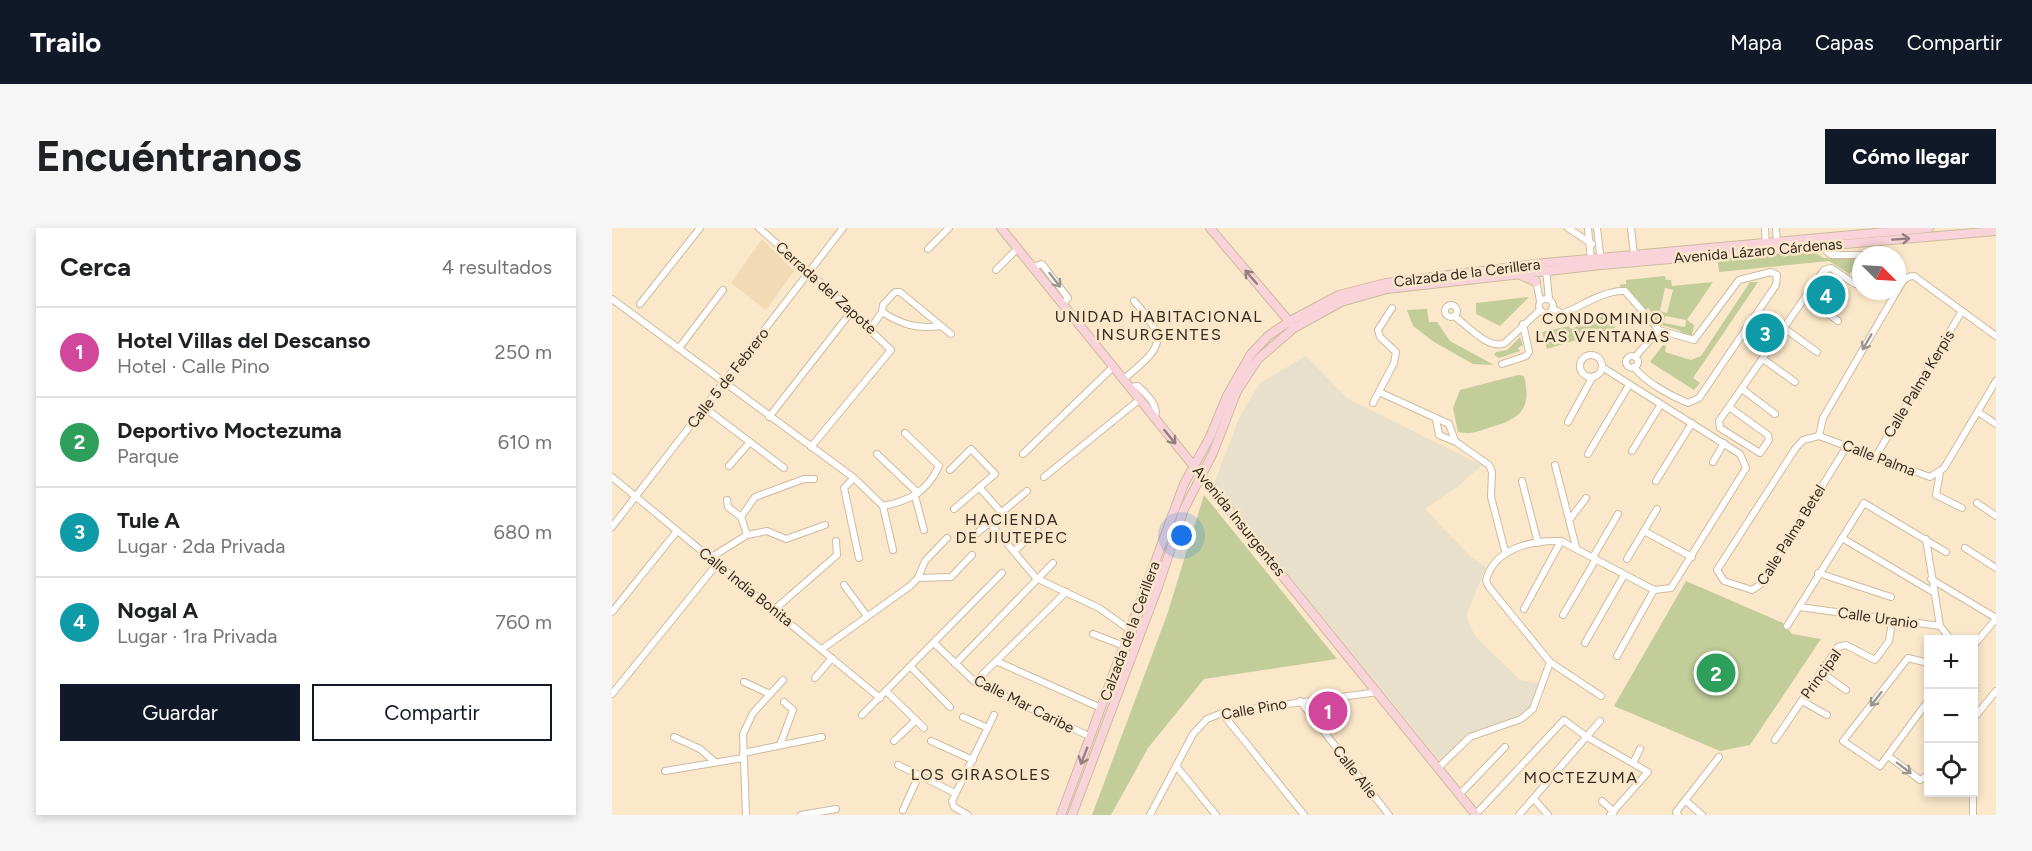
<!DOCTYPE html>
<html lang="es">
<head>
<meta charset="utf-8">
<style>
  body { margin:0; font-family:Figtree,sans-serif; background:#f6f6f6; color:#202124 }
  .controls { position:absolute; right:18px; bottom:18px; display:grid; overflow:hidden; border-radius:0px; box-shadow:0 3px 9px #0003 }
  .controls button { width:54px; height:54px; display:grid; place-items:center; padding:0; border:0; border-bottom:2px solid #e0e0e0; background:#fff; color:#202124; font:30px sans-serif }
  .compass { position:absolute; left:1240px; top:18px; width:54px; height:54px; border-radius:50%; background:#fff; box-shadow:0 3px 9px #0003; rotate:114deg }
  .you { position:absolute; left:570px; top:308px; width:21px; height:21px; margin:-15px; border:4px solid #fff; border-radius:50%; background:#1a73e8; box-shadow:0 0 0 9px #1a73e833 }
  .badge { display:grid; place-items:center; width:39px; height:39px; border-radius:50%; background:#111827; color:#fff; font-size:20px; font-weight:700 }
  .pin { position:absolute; translate:-50% -50%; border:3px solid #fff; box-shadow:0 2px 6px #0006 }
  .list { margin:0; padding:0; list-style:none }
  h2 { display:flex; justify-content:space-between; align-items:center; height:78px; margin:0; padding:0 24px; font-size:26px }
  h2 small { font-size:20px; font-weight:400; color:#757577 }
  .list li { display:grid; grid-template-columns:39px 1fr auto; gap:18px; align-items:center; box-sizing:border-box; height:90px; padding:0 24px; border-top:2px solid #e0e0e0 }
  .list b { display:block; font-size:22px; white-space:nowrap }
  .list p { margin:0; font-size:20px; white-space:nowrap; color:#757577 }
  .list em { font-size:20px; font-style:normal; color:#757577 }
  .actions { display:flex; gap:12px; padding:18px 24px }
  .actions a { flex:1; padding:14px 0; border:2px solid #111827; border-radius:0px; text-align:center; font-size:21px; color:#111827 }
  .actions .main { background:#111827; color:#fff }
  .icon { flex:none; width:33px; height:33px; fill:none; stroke:currentColor; stroke-width:2; stroke-linecap:round; stroke-linejoin:round }
  .map { position:relative; flex:none; width:1384px; height:587px; overflow:hidden; border-radius:0px }
  header { display:flex; align-items:center; gap:36px; box-sizing:border-box; height:84px; padding:0 30px; background:#111827; color:#fff }
  header strong { font-size:28px }
  nav { display:flex; gap:33px; margin-inline-start:auto; font-size:21px }
  .intro { display:flex; align-items:center; justify-content:space-between; box-sizing:border-box; height:144px; padding:0 36px }
  h1 { margin:0; font-size:42px }
  .button { padding:15px 27px; border-radius:0px; background:#111827; color:#fff; font-size:21px; font-weight:700 }
  main { display:flex; gap:36px; padding:0 36px }
  aside { flex:1; background:#fff; border-radius:0px; box-shadow:0 3px 9px #0003 }
  .map>svg:first-child { display:block }
  .built { fill:#f2dab6 }
  .industrial { fill:#e8e0ca }
  .green { fill:#c3cd9a; fill-rule:evenodd }
  .lines { fill:none; stroke-linecap:round; stroke-linejoin:round }
  .street-casing { stroke:#cebb9f; stroke-width:8 }
  .secondary-casing { stroke:#cebb9f; stroke-width:10 }
  .street { stroke:#fff; stroke-width:6 }
  .secondary { stroke:#f8d4da; stroke-width:8 }
  .oneway { stroke:#96807e }
  .oneway2 { stroke:#9a9690 }
  .labels { text-anchor:middle; stroke-width:5; stroke-linejoin:round; paint-order:stroke }
  .street-label { font-size:15px; fill:#342c21; stroke:#fbe7ca }
  .neighbourhood-label { font-size:16px; letter-spacing:1.5px; fill:#342c21; stroke:#fbe7ca }
</style>
</head>
<body>
<header>
<strong>Trailo</strong>
<nav><a>Mapa</a><a>Capas</a><a>Compartir</a></nav>
</header>
<div class="intro"><h1>Encuéntranos</h1><a class="button">Cómo llegar</a></div>
<main>
<aside>
<h2>Cerca<small>4 resultados</small></h2>
<ul class="list">
<li><span class="badge" style="background:#d1479c">1</span><div><b>Hotel Villas del Descanso</b><p>Hotel · Calle Pino</p></div><em>250 m</em></li>
<li><span class="badge" style="background:#2e9e5b">2</span><div><b>Deportivo Moctezuma</b><p>Parque</p></div><em>610 m</em></li>
<li><span class="badge" style="background:#0f9aa8">3</span><div><b>Tule A</b><p>Lugar · 2da Privada</p></div><em>680 m</em></li>
<li><span class="badge" style="background:#0f9aa8">4</span><div><b>Nogal A</b><p>Lugar · 1ra Privada</p></div><em>760 m</em></li>
</ul>
<div class="actions"><a class="main">Guardar</a><a>Compartir</a></div>
</aside>
<div class="map">
<svg width="1384" height="587" viewBox="0 0 1384 587">
  <rect width="100%" height="100%" fill="#fbe7ca"/>
  <!-- built -->
  <path class="built" d="M150,11L182,43L154,82L119,55Z"/>
  <!-- industrial -->
  <path class="industrial" d="M694,128L736,171L870,237L844,260L813,281L858,328L874,339L854,388L863,408L908,452L927,455L919,479L905,490L853,509L828,533L602,256L628,188L648,155Z"/>
  <!-- green -->
  <g class="green">
    <path d="M1198,21L1211,30L1242,29L1243,41L1237,46L1217,33L1107,44L1105,29Z"/>
    <path d="M1053,48L1054,52H1059L1060,58L1101,54L1075,92L1082,97L1079,110L1068,106L1069,103L1050,97L1048,100L1040,91L1043,88L1036,80L1032,82L1007,57L1014,56V52ZM1053,60L1061,62L1055,85L1048,83ZM1053,88L1074,92L1073,99L1052,95Z"/>
    <path d="M1138,54H1146L1081,150L1088,155L1082,162L1038,134L1051,117L1054,118L1053,124L1079,132L1089,128Z"/>
    <path d="M917,69L888,98L864,86V75Z"/>
    <path d="M815,81L817,94H825L838,113L882,137L861,136L822,114L801,98L795,82Z"/>
    <path d="M1001,86L1003,100L935,121L930,104L957,98L959,101L978,93L977,89Z"/>
    <path d="M908,109L911,117L906,120L908,123L887,130L882,127L884,124L895,122Z"/>
    <path d="M906,147L912,148C920,180 909,191 879,199C868,203 858,207 846,204L841,180L848,162Z"/>
    <path d="M592,267L725,431L592,451L536,520L499,587H480L555,387Z"/>
    <path d="M1074,353L1171,395L1180,406L1209,411L1138,517L1108,523L1002,478Z"/>
  </g>
  <g class="lines">
    <!-- street casing -->
    <g class="street-casing">
      <g id="street">
        <path d="M147,0L197,44L279,122L199,219"/>
        <path d="M956,0L980,16"/>
        <path d="M976,0L979,32"/>
        <path d="M985,0L989,34"/>
        <path d="M1019,0L1022,26"/>
        <path d="M1153,0L1154,17"/>
        <path d="M1164,0L1165,18"/>
        <path d="M1209,18L1219,27H1249"/>
        <path d="M316,21L337,0"/>
        <path d="M420,39L430,36L456,70L451,76"/>
        <path d="M384,42L405,21"/>
        <path d="M934,42L937,71"/>
        <path d="M924,52L928,73"/>
        <path d="M1285,63C1290,55 1292,48 1302,48L1384,108"/>
        <path d="M1193,69L1226,93"/>
        <circle cx="934" cy="78" r="7"/>
        <path d="M0,71L242,250L271,278L281,322"/>
        <path d="M28,76L88,0"/>
        <circle cx="839" cy="83" r="6"/>
        <path d="M941,80C942,81 947,84 949,85C957,87 989,61 1013,63L1047,102L1082,112L1127,52L1159,44L1165,47L1164,57L1087,170L1076,175C1059,168 1033,154 1022,139"/>
        <path d="M842,88C855,97 877,123 893,115L928,82"/>
        <path d="M1155,93L1170,104"/>
        <path d="M329,98C304,101 291,97 270,84L271,77L283,64H288L339,106"/>
        <path d="M1172,100L1205,124"/>
        <path d="M258,101L270,84"/>
        <path d="M67,120L111,62"/>
        <circle cx="979" cy="138" r="11"/>
        <circle cx="1020" cy="134" r="6"/>
        <path d="M1023,129L1047,102"/>
        <path d="M1151,131L1183,154"/>
        <path d="M890,136L914,128L917,124L911,96"/>
        <path d="M512,151C550,118 558,114 522,73"/>
        <path d="M518,159L526,158C535,167 547,177 543,190"/>
        <path d="M1130,161L1163,186"/>
        <path d="M767,164L837,196L843,213"/>
        <path d="M761,175L782,135L784,124L768,109L766,102L780,80"/>
        <path d="M1117,179L1156,207L1157,212L1148,225L1108,200L1107,193C1142,143 1177,92 1212,42L1219,40L1243,56L1249,51"/>
        <path d="M93,180L172,240"/>
        <path d="M1366,184L1384,196"/>
        <path d="M157,189L239,84"/>
        <path d="M824,191L827,207L844,214L877,237L880,244L879,269L893,323"/>
        <path d="M956,194L981,148"/>
        <path d="M1207,208L1191,212L1183,221L1105,342L1112,353L1140,362L1149,356L1235,218"/>
        <path d="M1207,208L1318,249L1332,240L1384,153"/>
        <path d="M1207,208L1211,190L1285,63"/>
        <path d="M1020,223L1049,176"/>
        <path d="M265,226L306,265"/>
        <path d="M411,226L501,139"/>
        <path d="M976,226L1017,157"/>
        <path d="M1264,228L1350,83"/>
        <path d="M1101,234L1112,215"/>
        <path d="M943,237L964,319"/>
        <path d="M117,238L138,214"/>
        <path d="M338,242L359,221L383,246L342,281"/>
        <path d="M1328,244L1324,267L1350,280"/>
        <path d="M0,249L268,470"/>
        <path d="M432,249L527,172"/>
        <path d="M242,250L232,260L247,330"/>
        <path d="M910,253L926,315"/>
        <path d="M1044,253L1080,195"/>
        <path d="M367,259L389,284"/>
        <path d="M303,268L312,302"/>
        <path d="M115,272L116,279L129,289L135,307"/>
        <path d="M1365,275L1384,288"/>
        <path d="M271,278C297,273 315,264 327,238L293,205"/>
        <path d="M129,289L143,269L192,251H202"/>
        <path d="M958,291L974,270"/>
        <path d="M377,294L424,350L487,380L518,402"/>
        <path d="M0,299L231,0"/>
        <path d="M1032,303L1080,329"/>
        <path d="M364,306L415,263"/>
        <path d="M1230,310L1321,364"/>
        <path d="M1314,311L1328,398"/>
        <path d="M1353,320L1384,340"/>
        <path d="M402,323L426,303"/>
        <path d="M981,329L1006,286"/>
        <path d="M98,330L135,307L155,303L174,311L213,297"/>
        <path d="M1015,331L1045,281"/>
        <path d="M1206,345L1279,369"/>
        <path d="M306,350L339,349L360,327"/>
        <path d="M1319,351L1384,390"/>
        <path d="M232,357L255,388"/>
        <path d="M1187,379L1328,398L1339,412"/>
        <path d="M163,381L225,327L224,313"/>
        <path d="M912,381L949,313"/>
        <path d="M0,384L65,303"/>
        <path d="M951,387L984,331"/>
        <path d="M1175,398L1252,275L1334,324"/>
        <path d="M481,406L512,418"/>
        <path d="M322,415L363,454L479,509"/>
        <path d="M973,415L1012,347"/>
        <path d="M1362,417L1384,391"/>
        <path d="M210,421L298,358L306,350L313,333L335,310"/>
        <path d="M1005,428L1042,362"/>
        <path d="M384,433L489,480"/>
        <path d="M1316,435L1296,430L1231,513L1268,538L1316,473"/>
        <path d="M343,436L441,335"/>
        <path d="M299,439L338,479"/>
        <path d="M1209,444L1234,462"/>
        <path d="M203,450L220,430"/>
        <path d="M132,454L158,466"/>
        <path d="M363,454L454,364"/>
        <path d="M274,463L312,500"/>
        <path d="M0,466L105,336"/>
        <path d="M989,468L938,434L877,359L874,353C881,321 919,312 949,313L1042,362L1059,360L1134,240L1128,226L990,139"/>
        <path d="M688,473L777,587"/>
        <path d="M1190,473L1215,487"/>
        <path d="M610,485L692,587"/>
        <path d="M250,487L390,345"/>
        <path d="M351,489L376,500"/>
        <path d="M1362,490L1384,463"/>
        <path d="M62,509L88,521L103,534"/>
        <path d="M1163,512L1226,419L1234,417L1263,432L1277,413L1280,393"/>
        <path d="M282,513L304,492"/>
        <path d="M319,513L361,532"/>
        <path d="M168,517L181,482L172,474"/>
        <path d="M131,525L210,509"/>
        <path d="M1276,528L1308,552L1316,547"/>
        <path d="M1021,535L1028,521"/>
        <path d="M286,537L343,565"/>
        <path d="M565,539L604,587"/>
        <path d="M827,539L858,509L909,491L921,481L938,434"/>
        <path d="M53,543L131,530"/>
        <path d="M848,566L893,519"/>
        <path d="M922,571L936,587"/>
        <path d="M1073,572L1090,587"/>
        <path d="M990,573L1002,584"/>
        <path d="M291,582L307,547"/>
        <path d="M864,586L952,492L975,509L1036,544L998,587"/>
        <path d="M134,587L131,506L141,485L171,452"/>
        <path d="M189,587L224,581"/>
        <path d="M356,587L342,579L340,573L382,487"/>
        <path d="M538,587L581,506L595,491L610,485L766,464"/>
        <path d="M907,587L988,493"/>
        <path d="M1066,587L1064,584L1107,529"/>
        <path d="M1361,587V564"/>
      </g>
    </g>
    <!-- secondary casing -->
    <g class="secondary-casing">
      <g id="secondary">
        <path d="M389,0L864,587"/>
        <path d="M598,0L681,98"/>
        <path d="M908,47L924,54"/>
        <path d="M449,587L572,256L598,209L615,168L639,126L656,108L678,93L727,67L774,55L933,35L1317,0"/>
        <path d="M460,587L547,356L572,281L601,225L625,163L646,131L682,100L729,74L775,61L989,37L1384,3"/>
      </g>
    </g>
    <!-- street -->
    <use href="#street" class="street"/>
    <!-- secondary -->
    <use href="#secondary" class="secondary"/>
  </g>
  <!-- one-way arrows -->
  <defs><path id="oneway-shaft" d="M-6 0H5M1.5-3L5.5 0L1.5 3" fill="none" stroke-width="1.6" stroke-linecap="round" stroke-linejoin="round" transform="scale(1.5)"/></defs>
  <g class="oneway">
    <use href="#oneway-shaft" transform="translate(1289 11) rotate(-4)"/>
    <use href="#oneway-shaft" transform="translate(639 49) rotate(-131)"/>
    <use href="#oneway-shaft" transform="translate(558 209) rotate(51)"/>
    <use href="#oneway-shaft" transform="translate(472 528) rotate(111)"/>
  </g>
  <g class="oneway2">
    <use href="#oneway-shaft" transform="translate(443 52) rotate(52)"/>
    <use href="#oneway-shaft" transform="translate(1255 114) rotate(120)"/>
    <use href="#oneway-shaft" transform="translate(1264 471) rotate(128)"/>
    <use href="#oneway-shaft" transform="translate(1292 540) rotate(37)"/>
  </g>
  <g class="labels">
    <!-- street labels -->
    <g class="street-label">
      <text transform="translate(1146 23) rotate(-5)" y="5">Avenida Lázaro Cárdenas</text>
      <text transform="translate(855 45) rotate(-7)" y="5">Calzada de la Cerillera</text>
      <text transform="translate(214 60) rotate(42)" y="5">Cerrada del Zapote</text>
      <text transform="translate(116 150) rotate(-52)" y="5">Calle 5 de Febrero</text>
      <text transform="translate(1307 156) rotate(-59)" y="5">Calle Palma Kerpis</text>
      <text transform="translate(1267 230) rotate(21)" y="5">Calle Palma</text>
      <text transform="translate(627 293) rotate(51)" y="5">Avenida Insurgentes</text>
      <text transform="translate(1179 307) rotate(-58)" y="5">Calle Palma Betel</text>
      <text transform="translate(134 359) rotate(39)" y="5">Calle India Bonita</text>
      <text transform="translate(1266 390) rotate(8)" y="5">Calle Uranio</text>
      <text transform="translate(518 403) rotate(-70)" y="5">Calzada de la Cerillera</text>
      <text transform="translate(1209 446) rotate(-54)" y="5">Principal</text>
      <text transform="translate(412 476) rotate(27)" y="5">Calle Mar Caribe</text>
      <text transform="translate(642 481) rotate(-10)" y="5">Calle Pino</text>
      <text transform="translate(743 544) rotate(52)" y="5">Calle Alie</text>
    </g>
    <!-- neighbourhood labels -->
    <g class="neighbourhood-label">
      <text x="547" y="94">UNIDAD HABITACIONAL<tspan x="547" dy="18">INSURGENTES</tspan></text>
      <text x="991" y="96">CONDOMINIO<tspan x="991" dy="18">LAS VENTANAS</tspan></text>
      <text x="400" y="297">HACIENDA<tspan x="400" dy="18">DE JIUTEPEC</tspan></text>
      <text x="369" y="552">LOS GIRASOLES</text>
      <text x="969" y="555">MOCTEZUMA</text>
    </g>
  </g>
</svg>
<div class="controls">
<button>+</button>
<button>−</button>
<button><svg class="icon" aria-label="locate" viewBox="0 0 24 24"><circle cx="12" cy="12" r="6"/><path d="M12 2v4M12 18v4M2 12h4M18 12h4"/></svg></button>
</div>
<svg class="compass" viewBox="-18 -18 36 36"><path d="M0-13l5 13h-10z" fill="#e53935"/><path d="M0 13l5-13h-10z" fill="#757577"/></svg>
<div class="you"></div>
<div class="pin badge" style="left:716px;top:483px;background:#d1479c">1</div>
<div class="pin badge" style="left:1104px;top:445px;background:#2e9e5b">2</div>
<div class="pin badge" style="left:1153px;top:105px;background:#0f9aa8">3</div>
<div class="pin badge" style="left:1214px;top:67px;background:#0f9aa8">4</div>
</div>
</main>
</body>
</html>
